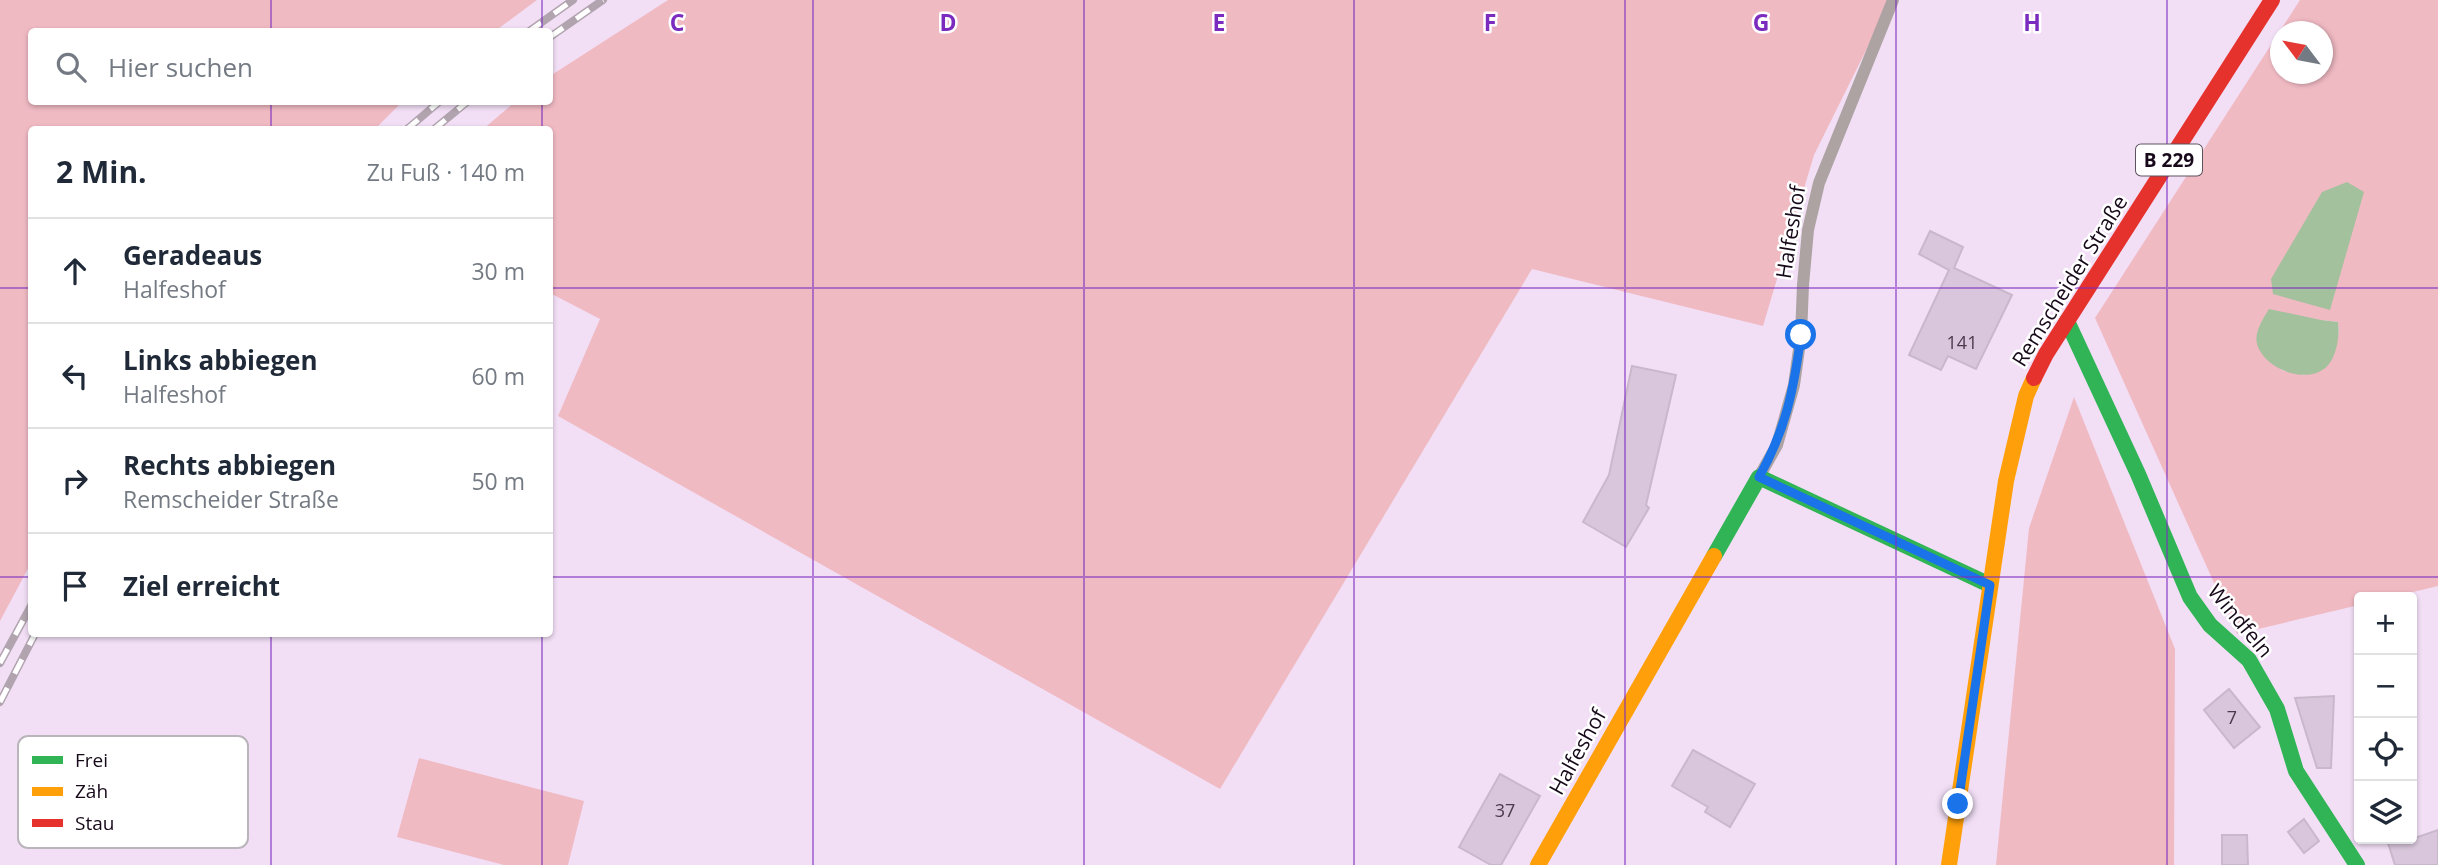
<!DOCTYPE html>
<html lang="de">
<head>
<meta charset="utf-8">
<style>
  body { margin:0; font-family:"Open Sans",sans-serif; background:#f2f2f3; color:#1f2937 }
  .controls { position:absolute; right:21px; bottom:21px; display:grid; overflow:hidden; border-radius:7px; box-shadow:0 2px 5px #0004 }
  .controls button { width:63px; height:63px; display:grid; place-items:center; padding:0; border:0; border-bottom:2px solid #e0e1e3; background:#fff; color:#1f2937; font:35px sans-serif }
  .compass { position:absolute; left:2270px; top:21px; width:63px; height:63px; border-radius:50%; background:#fff; box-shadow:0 2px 5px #0004; rotate:302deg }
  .stop { position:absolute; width:21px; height:21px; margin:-16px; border:5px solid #1a73e8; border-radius:50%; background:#fff }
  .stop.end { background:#1a73e8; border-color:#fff; box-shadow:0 2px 7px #0008 }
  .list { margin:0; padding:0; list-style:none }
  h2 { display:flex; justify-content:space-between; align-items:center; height:91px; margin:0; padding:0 28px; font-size:30px }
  h2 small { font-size:23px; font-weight:400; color:#747a83 }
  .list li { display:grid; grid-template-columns:46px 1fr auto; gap:21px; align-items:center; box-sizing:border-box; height:105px; padding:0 28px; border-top:2px solid #e0e1e3 }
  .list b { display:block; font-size:26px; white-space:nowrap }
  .list p { margin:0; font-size:23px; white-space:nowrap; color:#747a83 }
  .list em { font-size:23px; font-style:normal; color:#747a83 }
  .icon { flex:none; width:38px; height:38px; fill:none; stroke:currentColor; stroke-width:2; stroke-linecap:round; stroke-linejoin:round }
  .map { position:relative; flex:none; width:2438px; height:865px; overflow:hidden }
  .search { position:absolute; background:#fff; box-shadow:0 2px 5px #0004; left:28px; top:28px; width:525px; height:77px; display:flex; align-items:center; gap:18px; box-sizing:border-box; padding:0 24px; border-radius:7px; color:#747a83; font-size:26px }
  .panel { position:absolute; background:#fff; box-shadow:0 2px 5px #0004; left:28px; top:126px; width:525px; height:511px; border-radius:7px }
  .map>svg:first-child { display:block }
  .green { fill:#f0bac3; fill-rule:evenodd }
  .water { fill:#a3c19d }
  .building { fill:#d9c6dc; stroke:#c9b8cc; stroke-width:2 }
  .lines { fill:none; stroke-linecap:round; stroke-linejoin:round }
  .lane { stroke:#aca3a2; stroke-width:12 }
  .fast { stroke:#30b455; stroke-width:16 }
  .slow { stroke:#ff9f0a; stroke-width:16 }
  .jam { stroke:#e5322d; stroke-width:16 }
  .rail-casing { stroke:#b1a4af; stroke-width:8 }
  .rail { stroke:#fff; stroke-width:5; stroke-dasharray:16; stroke-linecap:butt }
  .route { stroke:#1a73e8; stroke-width:9 }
  .grid { fill:none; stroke:#7b2cbf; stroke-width:2; stroke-opacity:0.55 }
  .labels { text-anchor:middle; stroke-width:5; stroke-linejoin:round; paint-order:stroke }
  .number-label { font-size:18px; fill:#4a3a4c }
  .shield { fill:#fff; stroke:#5d535f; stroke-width:2 }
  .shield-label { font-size:19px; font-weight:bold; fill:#17091a }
  .street-label { font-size:21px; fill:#17091a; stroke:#fff }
  .key { fill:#fff; stroke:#b9b5ba; stroke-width:2 }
  .key-label { font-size:19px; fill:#17091a }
  .grid-label { font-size:23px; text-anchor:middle; font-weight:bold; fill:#7b2cbf; stroke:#fff; stroke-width:5; stroke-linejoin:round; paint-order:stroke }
</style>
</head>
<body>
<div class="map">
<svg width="2438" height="865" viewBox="0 0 2438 865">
  <rect width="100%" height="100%" fill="#f2dff6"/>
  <!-- green -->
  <g class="green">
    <path d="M0,0H537L495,31L32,32V102H402L375,129L32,130L31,563L0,621Z"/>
    <path d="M668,0H1891L1814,155L1763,326L1532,269L1220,789L558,416L600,319L550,293V130H482L515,102H550V76Z"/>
    <path d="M2300,0H2438V586L2392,597H2359V605L2237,634L2095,318ZM2280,32H2322V74H2280ZM2321,320L2338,322L2339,331L2334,354L2304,375L2281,370Z"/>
    <path d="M2074,397L2175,649L2174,865H1996L2029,528Z"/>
    <path d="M419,758L584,801L568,865H504L397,837Z"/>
  </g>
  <!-- water -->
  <g class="water">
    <path d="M2347,182L2364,192L2330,310L2273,294L2271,279L2322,192Z"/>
    <path d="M2269,309L2321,320L2338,322C2340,334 2337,354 2329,364C2311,387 2264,370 2257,344C2254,332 2263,319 2269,309Z"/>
  </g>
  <!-- building -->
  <g class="building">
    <path d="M1930,231L1963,247L1954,268L2012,295L1976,369L1948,356L1941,370L1909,355L1949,270L1919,254Z"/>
    <path d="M1632,366L1676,375L1646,505L1649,508L1626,547L1583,522L1609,475Z"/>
    <path d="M2229,689L2260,727L2234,748L2204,710Z"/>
    <path d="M2334,696L2331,768H2317L2295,698Z"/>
    <path d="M1693,750L1755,784L1730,827L1705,812L1708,807L1672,786Z"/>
    <path d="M1500,774L1540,796L1501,865H1491L1459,847Z"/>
    <path d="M2304,819L2319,841L2304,853L2288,832Z"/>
    <path d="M2438,830V865H2395L2388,843L2412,839Z"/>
    <path d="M2222,835H2247L2248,865H2222Z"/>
  </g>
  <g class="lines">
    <!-- lane -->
    <path class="lane" d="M1759,477L1777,445L1794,385L1801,335L1803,285L1808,230L1819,183L1893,0"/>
    <!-- fast -->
    <g class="fast">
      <path d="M2067,321L2138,474L2190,597L2210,625L2249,660L2277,709L2296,771L2357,865"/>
      <path d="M1714,556L1759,477L1990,585"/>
    </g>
    <!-- slow -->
    <g class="slow">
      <path d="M1538,865L1714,556"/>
      <path d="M1949,865L2006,481L2026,396L2034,378"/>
    </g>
    <!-- jam -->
    <path class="jam" d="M2034,378L2046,354L2272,0"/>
    <!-- rail casing -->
    <g class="rail-casing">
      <g id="rail">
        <path d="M528,32L573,0"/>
        <path d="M550,37L603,0"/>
        <path d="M406,130L439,102"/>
        <path d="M433,130L467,102"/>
        <path d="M0,663L32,604"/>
        <path d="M0,702L35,634"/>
      </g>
    </g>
    <!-- rail -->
    <use href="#rail" class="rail"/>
  </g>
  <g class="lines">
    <!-- route -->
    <path class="route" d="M1801,335C1794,388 1786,430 1759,477L1990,585L1958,804"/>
  </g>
  <!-- grid -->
  <path class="grid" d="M271,0V32M542,0V32M813,0V865M1084,0V865M1354,0V865M1625,0V865M1896,0V865M2167,0V865M271,102V130M542,102V130M0,288H32M550,288H2438M0,577H32M550,577H2438M271,634V865M542,634V865"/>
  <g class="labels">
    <!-- number labels -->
    <g class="number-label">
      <text x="1962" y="349">141</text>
      <text x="2232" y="724">7</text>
      <text x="1505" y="817">37</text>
    </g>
    <!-- shield labels -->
    <rect class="shield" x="2136" y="144.5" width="66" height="31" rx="5"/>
    <g class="shield-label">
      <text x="2169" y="167">B 229</text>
    </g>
    <!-- street labels -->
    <g class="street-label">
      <text transform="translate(1791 232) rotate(-81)" y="7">Halfeshof</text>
      <text transform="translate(2070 281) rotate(-58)" y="7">Remscheider Straße</text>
      <text transform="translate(2240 621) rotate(50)" y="7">Windfeln</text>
      <text transform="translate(1578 752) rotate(-61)" y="7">Halfeshof</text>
    </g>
  </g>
  <!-- legend -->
  <rect x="18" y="736" width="230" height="112" rx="10" class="key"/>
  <rect x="32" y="756" width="31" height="8" fill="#30b455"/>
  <rect x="32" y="787" width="31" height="9" fill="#ff9f0a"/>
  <rect x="32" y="819" width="31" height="8" fill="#e5322d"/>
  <g class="key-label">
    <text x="75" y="767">Frei</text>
    <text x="75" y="798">Zäh</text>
    <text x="75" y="830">Stau</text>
  </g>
  <g class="grid-label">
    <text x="677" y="31">C</text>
    <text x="948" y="31">D</text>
    <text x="1219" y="31">E</text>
    <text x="1490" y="31">F</text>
    <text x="1761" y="31">G</text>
    <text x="2032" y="31">H</text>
  </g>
</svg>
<div class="controls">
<button>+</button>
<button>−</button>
<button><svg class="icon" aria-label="locate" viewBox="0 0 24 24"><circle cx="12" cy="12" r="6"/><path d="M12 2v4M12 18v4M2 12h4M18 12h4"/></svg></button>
<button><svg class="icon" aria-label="layers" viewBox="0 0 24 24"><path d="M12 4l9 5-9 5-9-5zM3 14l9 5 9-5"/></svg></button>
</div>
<svg class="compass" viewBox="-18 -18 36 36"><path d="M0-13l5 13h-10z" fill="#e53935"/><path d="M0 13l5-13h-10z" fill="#747a83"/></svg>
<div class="stop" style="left:1801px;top:335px"></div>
<div class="stop end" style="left:1958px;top:804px"></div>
<div class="search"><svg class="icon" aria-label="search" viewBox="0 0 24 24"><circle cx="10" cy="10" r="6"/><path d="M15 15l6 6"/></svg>Hier suchen</div>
<section class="panel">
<h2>2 Min.<small>Zu Fuß · 140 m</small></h2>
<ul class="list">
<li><svg class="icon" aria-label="ahead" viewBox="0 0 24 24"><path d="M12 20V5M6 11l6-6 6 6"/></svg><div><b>Geradeaus</b><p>Halfeshof</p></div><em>30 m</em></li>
<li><svg class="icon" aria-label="left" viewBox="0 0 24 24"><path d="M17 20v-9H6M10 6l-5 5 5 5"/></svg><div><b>Links abbiegen</b><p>Halfeshof</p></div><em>60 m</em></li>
<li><svg class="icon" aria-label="right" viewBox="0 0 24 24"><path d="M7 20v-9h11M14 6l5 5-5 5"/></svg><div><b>Rechts abbiegen</b><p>Remscheider Straße</p></div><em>50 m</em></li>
<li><svg class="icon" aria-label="arrive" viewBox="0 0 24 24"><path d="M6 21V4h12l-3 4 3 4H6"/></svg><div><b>Ziel erreicht</b></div></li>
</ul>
</section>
</div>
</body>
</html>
